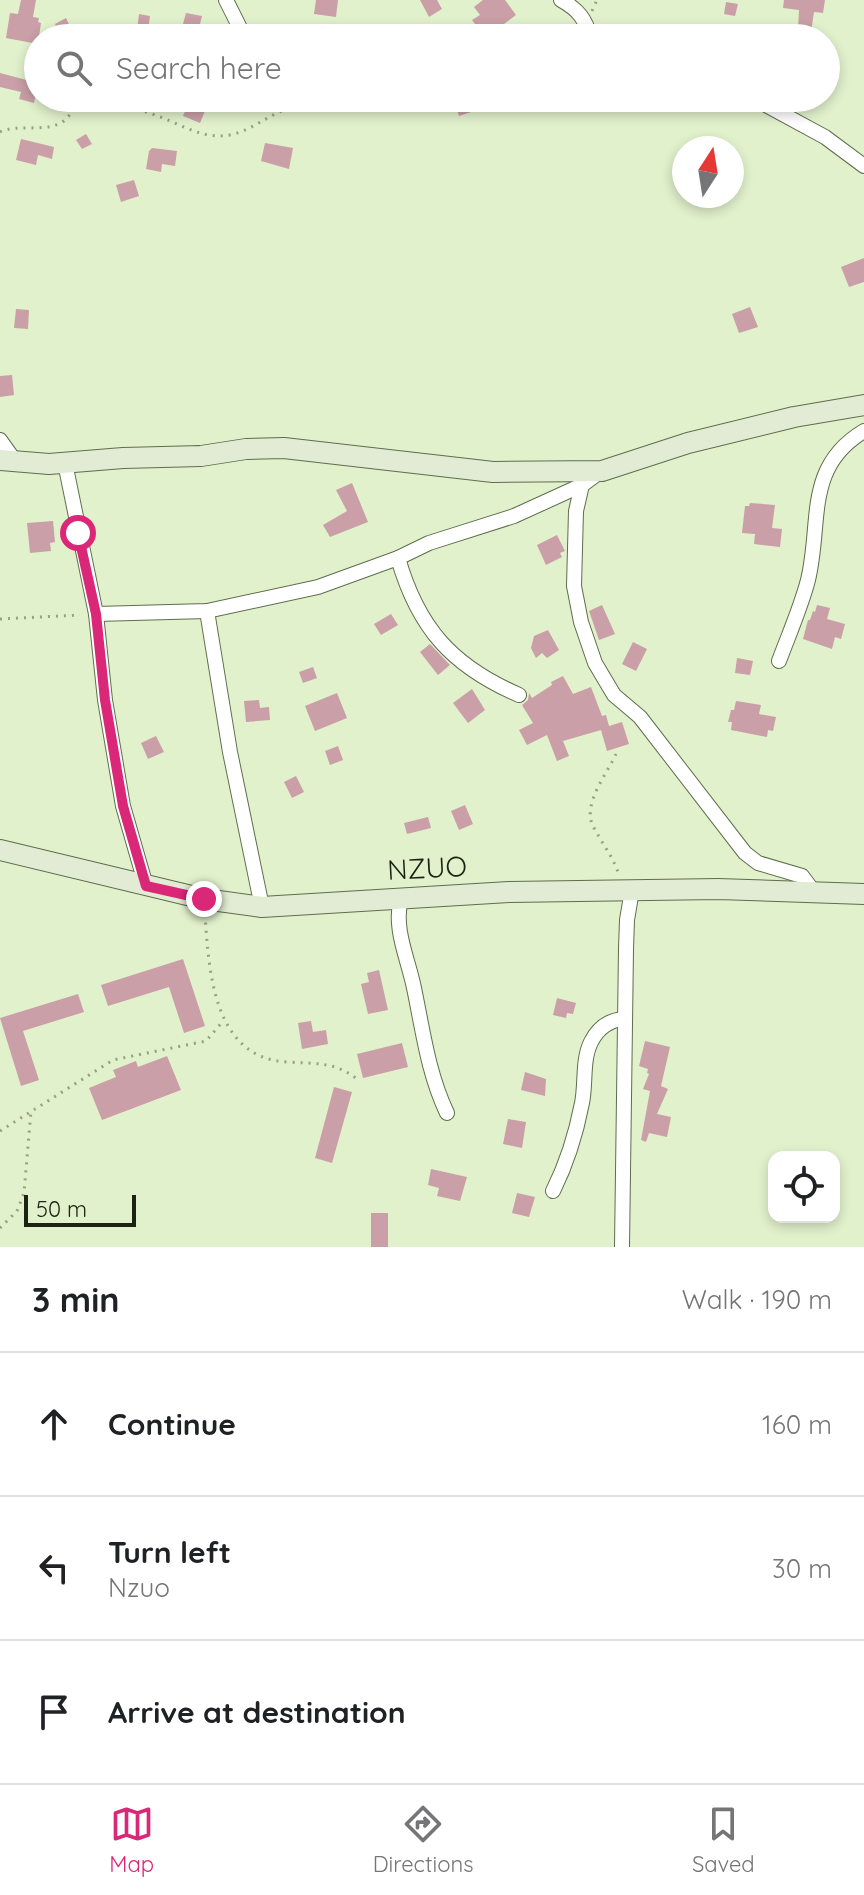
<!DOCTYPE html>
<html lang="en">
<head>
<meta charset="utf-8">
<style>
  body { margin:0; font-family:Quicksand,sans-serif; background:#f2f2f2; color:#202124 }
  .controls { position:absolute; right:24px; bottom:24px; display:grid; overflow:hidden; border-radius:16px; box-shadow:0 4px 12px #0003 }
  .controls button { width:72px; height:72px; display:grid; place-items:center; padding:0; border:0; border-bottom:2px solid #e0e0e0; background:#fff; color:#202124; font:40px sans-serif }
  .compass { position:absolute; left:672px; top:136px; width:72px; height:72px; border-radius:50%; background:#fff; box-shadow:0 4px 12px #0003; rotate:12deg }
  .scale { position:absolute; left:24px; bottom:20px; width:112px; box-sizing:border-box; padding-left:8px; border:4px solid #1c2214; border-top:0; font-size:22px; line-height:28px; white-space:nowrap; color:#1c2214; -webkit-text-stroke:6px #e1f1cc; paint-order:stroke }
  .stop { position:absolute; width:24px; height:24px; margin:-18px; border:6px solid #db2777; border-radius:50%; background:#fff }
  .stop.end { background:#db2777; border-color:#fff; box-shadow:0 2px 8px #0008 }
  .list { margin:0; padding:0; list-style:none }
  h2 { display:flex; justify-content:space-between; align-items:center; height:104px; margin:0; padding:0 32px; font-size:34px }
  h2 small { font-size:26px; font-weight:400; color:#757577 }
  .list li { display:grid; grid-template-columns:52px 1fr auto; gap:24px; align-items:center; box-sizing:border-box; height:144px; padding:0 32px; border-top:2px solid #e0e0e0 }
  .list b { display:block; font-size:30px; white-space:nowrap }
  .list p { margin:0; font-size:26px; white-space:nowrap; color:#757577 }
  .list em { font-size:26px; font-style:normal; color:#757577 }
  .icon { flex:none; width:44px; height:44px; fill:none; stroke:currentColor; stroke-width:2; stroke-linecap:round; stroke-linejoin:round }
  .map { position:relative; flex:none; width:864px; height:1247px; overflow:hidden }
  .search { position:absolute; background:#fff; box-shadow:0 4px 12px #0003; left:24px; right:24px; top:24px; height:88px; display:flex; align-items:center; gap:20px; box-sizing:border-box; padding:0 28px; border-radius:44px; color:#757577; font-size:30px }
  .sheet { height:536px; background:#fff }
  nav { display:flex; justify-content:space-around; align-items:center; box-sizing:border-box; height:112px; border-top:2px solid #e0e0e0; background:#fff; font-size:22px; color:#757577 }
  nav a { display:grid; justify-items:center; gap:4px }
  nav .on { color:#db2777 }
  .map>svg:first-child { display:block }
  .building { fill:#ca9fa7 }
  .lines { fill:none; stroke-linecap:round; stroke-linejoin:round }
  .street-casing { stroke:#5f6d4c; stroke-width:16 }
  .secondary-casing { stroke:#5f6d4c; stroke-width:22 }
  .path { stroke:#95a185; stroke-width:3; stroke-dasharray:2 6; stroke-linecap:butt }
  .street { stroke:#fff; stroke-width:14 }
  .secondary { stroke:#e2ebd3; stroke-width:20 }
  .route { stroke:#db2777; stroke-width:10 }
  .labels { text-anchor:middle; stroke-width:7; stroke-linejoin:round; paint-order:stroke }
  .street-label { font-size:28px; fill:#1c2214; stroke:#e1f1cc }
</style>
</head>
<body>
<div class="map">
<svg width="864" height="1247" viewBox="0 0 864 1247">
  <rect width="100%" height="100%" fill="#e1f1cc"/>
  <!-- building -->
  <g class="building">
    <path d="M21,0H36L33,17L39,18L38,22L41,23L38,44L6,38L10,13L18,14Z"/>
    <path d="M316,0H338L336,17L314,14Z"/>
    <path d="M420,0H437L442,9L429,17Z"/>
    <path d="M483,0H505L516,15L485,38L472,20L480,15L474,7Z"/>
    <path d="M784,0H825L823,13L814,12L811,32L798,30L799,10L783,8Z"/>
    <path d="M726,2L738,4L735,16L724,14Z"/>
    <path d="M186,13L202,16L199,28L183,24Z"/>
    <path d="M139,14L150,16L147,38H136Z"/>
    <path d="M66,18L74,35L61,38L55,24Z"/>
    <path d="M0,73L38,83L34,103L19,99L21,92L0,87Z"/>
    <path d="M190,98L209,101L200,123L183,116Z"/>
    <path d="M453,98H495L496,101L470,109L471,112L459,116Z"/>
    <path d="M86,134L92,144L82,149L76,140Z"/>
    <path d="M21,139L54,147L52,159L38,155L36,165L16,160Z"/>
    <path d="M265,143L293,148L289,169L261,161Z"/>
    <path d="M152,148L177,151L175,166L162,164L161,172L146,169L149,151Z"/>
    <path d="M134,180L139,196L121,202L116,185Z"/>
    <path d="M864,258V282L849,287L841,267Z"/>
    <path d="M750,307L758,327L739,333L732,314Z"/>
    <path d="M16,309L29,310L28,329L14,328Z"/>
    <path d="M12,375L14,395L0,397V376Z"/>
    <path d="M352,483L368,522L330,537L323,525L347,511L336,490Z"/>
    <path d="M750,503L775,505L772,528L782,529L780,547L754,544L755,534L742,533L745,506H749Z"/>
    <path d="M53,521L55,542L50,543L51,551L30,553L27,523Z"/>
    <path d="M557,535L565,551L560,553L562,557L546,565L537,545Z"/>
    <path d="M602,605L615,634L599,640L589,611Z"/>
    <path d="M817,605L830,608L827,619L845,624L841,639L835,637L832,649L803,639L808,620H810L813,611L815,612Z"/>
    <path d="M391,614L398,625L381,635L374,624Z"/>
    <path d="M548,630L559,650L547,658L542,653L536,658L531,648L534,636Z"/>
    <path d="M633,642L647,649L636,671L622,664Z"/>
    <path d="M430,644L450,665L438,675L420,652Z"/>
    <path d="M737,658L753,661L750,675L735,673Z"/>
    <path d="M313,667L317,678L303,683L299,672Z"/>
    <path d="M563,676L573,694L591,687L602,716L606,715L609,726L622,722L629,744L607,751L601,730L563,741L569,756L557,761L547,735L527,745L519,730L533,723L522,705L528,700L529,693L532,698L552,685L551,682Z"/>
    <path d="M472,689L485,710L468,723L453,703Z"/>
    <path d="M337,693L347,718L315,731L305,706Z"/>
    <path d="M259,700L260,708L269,707L270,720L246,722L244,701Z"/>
    <path d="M736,701L761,705L759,714L776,717L773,731L768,730L767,737L731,730L732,722H728L731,710H734Z"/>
    <path d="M156,736L164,752L148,759L141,743Z"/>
    <path d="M338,746L343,760L330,765L325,751Z"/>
    <path d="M296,776L304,792L292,798L284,782Z"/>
    <path d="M465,805L473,824L459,830L451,811Z"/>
    <path d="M428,817L431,828L407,834L404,823Z"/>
    <path d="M183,959L205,1026L184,1033L169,987L108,1006L101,985Z"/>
    <path d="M379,970L388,1010L368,1014L361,984L369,982L367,973Z"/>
    <path d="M78,994L84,1012L23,1031L39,1080L21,1086L0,1018Z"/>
    <path d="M557,998L576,1003L573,1014L567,1013L566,1018L553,1015Z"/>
    <path d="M311,1021L313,1032L326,1030L328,1044L302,1049L298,1023Z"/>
    <path d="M645,1041L670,1047L661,1086L668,1089L657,1114L671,1117L667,1137L649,1133L646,1142L641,1140L650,1091L643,1089L649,1074L647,1073L648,1069L639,1066Z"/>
    <path d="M402,1043L408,1067L363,1078L357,1054Z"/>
    <path d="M167,1056L181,1090L102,1120L89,1088L116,1077L113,1070L136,1061L138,1067Z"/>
    <path d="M525,1072L546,1079L545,1096L521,1090Z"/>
    <path d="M334,1087L352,1092L332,1163L315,1158Z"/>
    <path d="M508,1119L526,1122L522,1148L503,1144Z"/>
    <path d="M431,1169L467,1177L460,1201L437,1196L439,1188L428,1185Z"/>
    <path d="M517,1193L535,1197L529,1217L512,1213Z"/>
    <rect x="371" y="1213" width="17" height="34"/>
  </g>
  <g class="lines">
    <!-- street casing -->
    <g class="street-casing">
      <g id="street">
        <path d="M226,0L245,38"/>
        <path d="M561,0C579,10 585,19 591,38"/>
        <path d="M753,98L825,137L864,166"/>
        <path d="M0,440L15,461"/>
        <path d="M65,463L96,614L105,700L123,806L146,886"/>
        <path d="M582,485L576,511L574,586L581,622L595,663L614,695L640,717L745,853L758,863L802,876L814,892"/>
        <path d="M398,558C418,628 452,666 519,695"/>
        <path d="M207,611L230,752L262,907"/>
        <path d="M96,614L207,611L318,587L398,558L429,543L514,516L582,485L601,471"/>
        <path d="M779,661C789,634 801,607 808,580C822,522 804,467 864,431"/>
        <path d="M401,898C393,929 408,958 414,988C423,1031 428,1073 447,1113"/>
        <path d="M553,1191C567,1163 576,1134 582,1103C586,1084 582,1060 591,1042C598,1028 608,1020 624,1019"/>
        <path d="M622,1247L626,949L627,920L632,890"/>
      </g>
    </g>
    <!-- secondary casing -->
    <g class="secondary-casing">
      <g id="secondary">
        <path d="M0,460L49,464L123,458L201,456L246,449L284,448L493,472L602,471L688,443L794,417L864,405"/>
        <path d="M0,850L204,899L262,907L509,892L718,889L864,894"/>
      </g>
    </g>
    <!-- path -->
    <g class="path">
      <path d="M592,11L597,0"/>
      <path d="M99,98C117,103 135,108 152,114C180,123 204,142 234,134C256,128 273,111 295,107C320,102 344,110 368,98"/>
      <path d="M0,132C19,123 48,134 65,120C71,115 75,105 80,98"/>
      <path d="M0,619L80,615"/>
      <path d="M616,754C607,774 582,804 593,826C601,842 612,855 618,872"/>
      <path d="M205,915C209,971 213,1058 287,1062C314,1064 336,1061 358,1080"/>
      <path d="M0,1131L113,1060L206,1041L224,1020"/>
      <path d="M0,1228L17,1211L24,1193L31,1111"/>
    </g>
    <!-- street -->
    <use href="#street" class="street"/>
    <!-- secondary -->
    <use href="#secondary" class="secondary"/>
  </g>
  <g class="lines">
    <!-- route -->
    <path class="route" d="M78,533L96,614L105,700L123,806L146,886L204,899"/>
  </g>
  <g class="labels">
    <!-- street labels -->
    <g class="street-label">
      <text transform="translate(427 868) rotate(-3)" y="10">NZUO</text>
    </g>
  </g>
</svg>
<div class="controls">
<button><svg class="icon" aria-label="locate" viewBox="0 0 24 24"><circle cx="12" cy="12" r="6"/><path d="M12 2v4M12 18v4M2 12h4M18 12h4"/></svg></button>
</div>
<svg class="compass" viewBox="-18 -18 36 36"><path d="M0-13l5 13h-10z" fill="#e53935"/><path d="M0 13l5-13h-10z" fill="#757577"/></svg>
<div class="scale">50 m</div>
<div class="stop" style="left:78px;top:533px"></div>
<div class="stop end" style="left:204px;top:899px"></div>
<div class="search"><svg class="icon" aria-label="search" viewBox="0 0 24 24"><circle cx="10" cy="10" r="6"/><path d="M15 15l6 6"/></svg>Search here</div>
</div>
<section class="sheet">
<h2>3 min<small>Walk · 190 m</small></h2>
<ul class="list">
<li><svg class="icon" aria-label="ahead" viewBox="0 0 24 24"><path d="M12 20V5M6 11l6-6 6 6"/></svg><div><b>Continue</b></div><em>160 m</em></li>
<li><svg class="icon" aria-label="left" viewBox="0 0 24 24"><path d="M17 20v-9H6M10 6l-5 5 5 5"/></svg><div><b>Turn left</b><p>Nzuo</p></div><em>30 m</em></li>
<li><svg class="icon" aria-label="arrive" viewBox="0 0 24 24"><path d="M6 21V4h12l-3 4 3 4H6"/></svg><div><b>Arrive at destination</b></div></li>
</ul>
</section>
<nav>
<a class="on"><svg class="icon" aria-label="map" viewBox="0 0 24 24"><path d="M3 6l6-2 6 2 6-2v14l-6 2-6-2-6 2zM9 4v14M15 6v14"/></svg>Map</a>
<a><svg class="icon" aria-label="directions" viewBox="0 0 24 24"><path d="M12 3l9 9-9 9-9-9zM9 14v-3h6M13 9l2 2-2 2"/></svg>Directions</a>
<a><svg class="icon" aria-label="saved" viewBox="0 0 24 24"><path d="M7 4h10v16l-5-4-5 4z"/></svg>Saved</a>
</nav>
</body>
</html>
